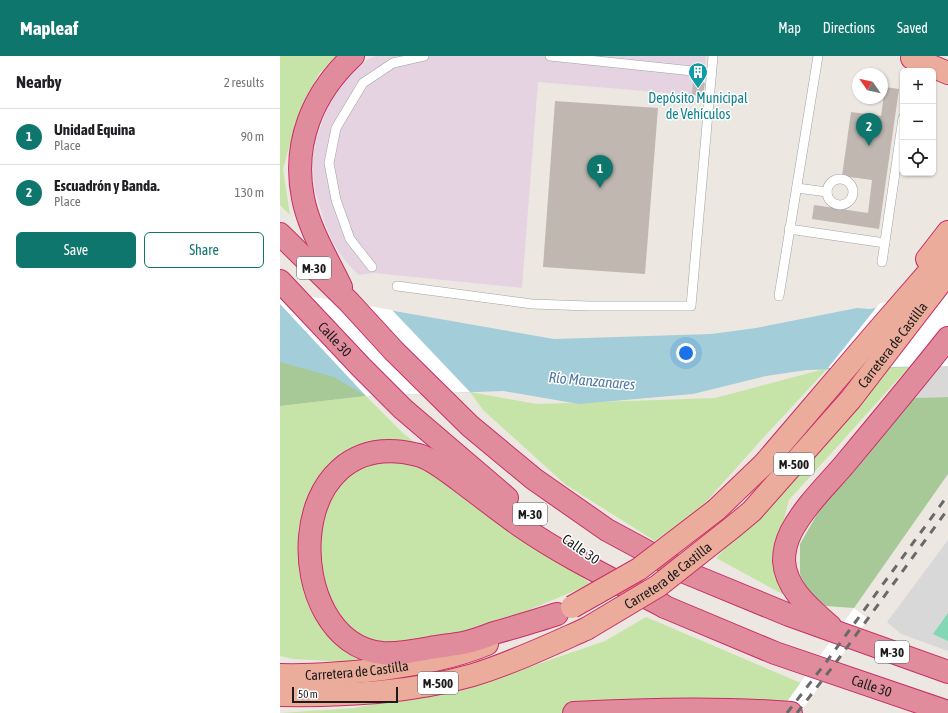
<!DOCTYPE html>
<html lang="en">
<head>
<meta charset="utf-8">
<style>
  body { margin:0; font-family:"Asap Condensed",sans-serif; background:#f2f2f2; color:#202124 }
  .controls { position:absolute; right:12px; top:12px; display:grid; overflow:hidden; border-radius:6px; box-shadow:0 1px 3px #0004 }
  .controls button { width:36px; height:36px; display:grid; place-items:center; padding:0; border:0; border-bottom:1px solid #e0e0e0; background:#fff; color:#202124; font:20px sans-serif }
  .compass { position:absolute; left:572px; top:12px; width:36px; height:36px; border-radius:50%; background:#fff; box-shadow:0 1px 3px #0004; rotate:304deg }
  .scale { position:absolute; left:12px; bottom:10px; width:106px; box-sizing:border-box; padding-left:4px; border:2px solid #1b1b1b; border-top:0; font-size:11px; line-height:14px; white-space:nowrap; color:#1b1b1b; -webkit-text-stroke:3px #fff; paint-order:stroke }
  .you { position:absolute; left:406px; top:297px; width:14px; height:14px; margin:-10px; border:3px solid #fff; border-radius:50%; background:#1a73e8; box-shadow:0 0 0 6px #1a73e833 }
  .badge { display:grid; place-items:center; width:26px; height:26px; border-radius:50%; background:#0f766e; color:#fff; font-size:13px; font-weight:700 }
  .pin { position:absolute; translate:-50% -33px; filter:drop-shadow(0 1px 2px #0008) }
  .pin::after { content:''; position:absolute; top:21px; width:14px; height:12px; background:inherit; clip-path:polygon(0 0,100% 0,50% 100%) }
  .list { margin:0; padding:0; list-style:none }
  h2 { display:flex; justify-content:space-between; align-items:center; height:52px; margin:0; padding:0 16px; font-size:17px }
  h2 small { font-size:13px; font-weight:400; color:#757577 }
  .list li { display:grid; grid-template-columns:26px 1fr auto; gap:12px; align-items:center; box-sizing:border-box; height:56px; padding:0 16px; border-top:1px solid #e0e0e0 }
  .list b { display:block; font-size:15px; white-space:nowrap }
  .list p { margin:0; font-size:13px; white-space:nowrap; color:#757577 }
  .list em { font-size:13px; font-style:normal; color:#757577 }
  .actions { display:flex; gap:8px; padding:12px 16px }
  .actions a { flex:1; padding:9px 0; border:1px solid #0f766e; border-radius:6px; text-align:center; font-size:14px; color:#0f766e }
  .actions .main { background:#0f766e; color:#fff }
  .icon { flex:none; width:22px; height:22px; fill:none; stroke:currentColor; stroke-width:2; stroke-linecap:round; stroke-linejoin:round }
  .map { position:relative; flex:none; width:668px; height:657px; overflow:hidden }
  header { display:flex; align-items:center; gap:24px; box-sizing:border-box; height:56px; padding:0 20px; background:#0f766e; color:#fff }
  header strong { font-size:19px }
  nav { display:flex; gap:22px; margin-inline-start:auto; font-size:14px }
  main { display:flex }
  aside { flex:1; background:#fff }
  .map>svg:first-child { display:block }
  .residential { fill:#d9d8d8 }
  .industrial { fill:#e5d3e2 }
  .grass { fill:#c7e4a8 }
  .forest { fill:#a7c997 }
  .pitch { fill:#82d7b5 }
  .water { fill:#a3cdd8 }
  .pier { fill:#fff }
  .building { fill:#c0b7b1 }
  .lines { fill:none; stroke-linecap:round; stroke-linejoin:round }
  .service-casing { stroke:#a2a2a2; stroke-width:10 }
  .trunk-casing { stroke:#ca2d66; stroke-width:24 }
  .motorway-casing { stroke:#ca2d66; stroke-width:24 }
  .service { stroke:#fff; stroke-width:9 }
  .trunk { stroke:#ebac9c; stroke-width:22 }
  .motorway { stroke:#e08c9d; stroke-width:22 }
  .rail { stroke:#696969; stroke-width:3; stroke-dasharray:8 8; stroke-linecap:butt }
  .trunk-bridge-casing { stroke:#ca2d66; stroke-width:24; stroke-linecap:butt }
  .trunk-bridge { stroke:#ebac9c; stroke-width:22 }
  .labels { text-anchor:middle; stroke-width:3; stroke-linejoin:round; paint-order:stroke }
  .shield { fill:#fff; stroke:#5f5f5f; stroke-width:1 }
  .shield-label { font-size:13px; font-weight:bold; fill:#1b1b1b }
  .culture-label { font-size:14px; fill:#0d838f; stroke:#fff }
  .street-label { font-size:14px; fill:#1b1b1b; stroke:#fff }
  .water-label { font-size:15px; font-style:italic; fill:#4e7aa4; stroke:#fff }
</style>
</head>
<body>
<header>
<strong>Mapleaf</strong>
<nav><a>Map</a><a>Directions</a><a>Saved</a></nav>
</header>
<main>
<aside>
<h2>Nearby<small>2 results</small></h2>
<ul class="list">
<li><span class="badge">1</span><div><b>Unidad Equina</b><p>Place</p></div><em>90 m</em></li>
<li><span class="badge">2</span><div><b>Escuadrón y Banda.</b><p>Place</p></div><em>130 m</em></li>
</ul>
<div class="actions"><a class="main">Save</a><a>Share</a></div>
</aside>
<div class="map">
<svg width="668" height="657" viewBox="0 0 668 657">
  <rect width="100%" height="100%" fill="#ece8e1"/>
  <!-- residential -->
  <g class="residential">
    <path d="M668,297V341L632,342Z"/>
    <path d="M668,484V595L621,578L607,566Z"/>
  </g>
  <!-- industrial -->
  <path class="industrial" d="M95,0H426L423,40L258,26L242,232L94,217L78,219L63,202L53,187L44,165L35,134L32,104L37,80L51,43L70,19L87,4Z"/>
  <!-- grass -->
  <g class="grass">
    <path d="M0,0H56L38,19L18,60L3,113L10,159L0,149Z"/>
    <path d="M611,311H629L509,444L496,495L504,539L436,502L480,457L524,405Z"/>
    <path d="M548,312L483,382L418,455L375,485L286,429L203,354L190,336L257,348L435,342Z"/>
    <path d="M86,340L123,377L311,528L213,569L67,606L13,603L0,600V350Z"/>
    <path d="M366,561L521,627L499,657H0L74,652L205,626L325,585Z"/>
  </g>
  <!-- forest -->
  <g class="forest">
    <path d="M0,248L86,340L0,350Z"/>
    <path d="M668,341V418L574,552L546,550L530,541L520,518V488L539,455L567,418L632,342Z"/>
  </g>
  <!-- pitch -->
  <path class="pitch" d="M668,557V585L653,578Z"/>
  <!-- water -->
  <path class="water" d="M0,235L274,283L431,278L476,272L577,252L590,253L668,239V310L527,314L486,320L413,338L299,348L223,335L86,340L54,321L0,306Z"/>
  <!-- pier -->
  <g class="pier">
    <path d="M0,235L112,254L190,336L86,340L0,248Z"/>
    <path d="M668,237V310L548,312L600,247Z"/>
    <path d="M574,552L588,563L520,657H499Z"/>
  </g>
  <!-- building -->
  <g class="building">
    <path d="M413,26L425,27L423,40L412,39Z"/>
    <path d="M605,31L619,33L599,173L532,163L534,149L588,157L592,124L562,120L571,56L601,60Z"/>
    <path d="M275,45L378,52L365,218L263,211Z"/>
  </g>
  <g class="lines">
    <!-- service casing -->
    <g class="service-casing">
      <g id="service">
        <path d="M270,0L432,17"/>
        <circle cx="560" cy="136" r="13"/>
        <path d="M517,132L547,136"/>
        <path d="M509,173L605,187"/>
        <path d="M602,206L623,62"/>
        <path d="M92,211L70,183L56,144L49,107L56,72L83,27L113,7L144,0"/>
        <path d="M117,230L252,248L309,250H411L433,0"/>
        <path d="M499,240L538,0"/>
      </g>
    </g>
    <!-- trunk casing -->
    <g class="trunk-casing">
      <g id="trunk">
        <path d="M632,2L668,17"/>
        <path d="M647,203L668,176"/>
        <path d="M436,454L484,408L595,278L668,194"/>
        <path id="s1" d="M454,470L472,455L571,343L668,217"/>
        <path id="s2" d="M0,619C35,620 69,617 103,613C139,608 173,602 207,588"/>
        <path d="M0,639C65,640 130,637 193,619C232,607 270,589 306,573"/>
      </g>
    </g>
    <!-- motorway casing -->
    <g class="motorway-casing">
      <g id="motorway">
        <path d="M0,178L69,246L114,295L190,370L254,423L327,474L407,517L509,559L668,616"/>
        <path id="s3" d="M0,225L81,311L123,353L227,442"/>
        <path d="M61,231C47,202 29,173 23,142C12,87 33,37 73,0"/>
        <path id="s4" d="M374,543L385,551L495,597L668,656"/>
        <path d="M277,558C256,565 235,571 214,577C204,581 193,585 183,587C172,589 161,590 150,592C134,595 118,598 102,597C0,586 0,364 138,399C151,402 168,416 179,424C199,439 218,454 239,469C285,501 336,525 385,551"/>
        <path d="M550,570C531,553 506,534 504,505C504,496 507,484 511,476C524,451 546,430 564,409C599,367 634,325 668,282"/>
        <path d="M294,657C366,653 439,651 511,657"/>
      </g>
    </g>
    <!-- service -->
    <use href="#service" class="service"/>
    <!-- trunk -->
    <use href="#trunk" class="trunk"/>
    <!-- motorway -->
    <use href="#motorway" class="motorway"/>
    <!-- rail -->
    <g class="rail">
      <path d="M507,657L547,605L668,439"/>
      <path d="M517,657L554,609L668,453"/>
    </g>
    <!-- trunk-bridge casing -->
    <g class="trunk-bridge-casing">
      <g id="trunk-bridge">
        <path d="M292,551L359,513L436,454"/>
        <path id="s5" d="M306,573L378,530L454,470"/>
      </g>
    </g>
    <!-- trunk-bridge -->
    <use href="#trunk-bridge" class="trunk-bridge"/>
  </g>
  <!-- icons -->
  <defs>
    <g id="building-pin" transform="scale(1)"><path d="M0 17L-7.5 6A9.5 9.5 0 1 1 7.5 6Z" fill="#0f9aa8" stroke="#fff"/><path d="M-4-6H4V6H1V3H-1V6H-4ZM-2.5-4.3h1.7v1.8h-1.7ZM.8-4.3h1.7v1.8H.8ZM-2.5-1h1.7V.8h-1.7ZM.8-1h1.7V.8H.8Z" fill="#fff"/></g>
  </defs>
  <g fill-rule="evenodd">
    <use href="#building-pin" x="418" y="16"/>
  </g>
  <g class="labels">
    <!-- shield labels -->
    <g class="shield">
      <rect x="17" y="201" width="34" height="22" rx="3"/>
      <rect x="494" y="397" width="40" height="22" rx="3"/>
      <rect x="233" y="447" width="34" height="22" rx="3"/>
      <rect x="595" y="585" width="34" height="22" rx="3"/>
      <rect x="138" y="616" width="40" height="22" rx="3"/>
    </g>
    <g class="shield-label">
      <text x="34" y="217">M-30</text>
      <text x="514" y="413">M-500</text>
      <text x="250" y="463">M-30</text>
      <text x="612" y="601">M-30</text>
      <text x="158" y="632">M-500</text>
    </g>
    <!-- culture labels -->
    <g class="culture-label">
      <text x="418" y="47">Depósito Municipal<tspan x="418" dy="16">de Vehículos</tspan></text>
    </g>
    <!-- street labels -->
    <g class="street-label">
      <text dy="5" stroke="none"><textPath href="#s3" startOffset="80">Calle 30</textPath></text>
      <text dy="5" stroke="none"><textPath href="#s1" startOffset="241">Carretera de Castilla</textPath></text>
      <text transform="translate(301 493) rotate(35)" y="5">Calle 30</text>
      <text dy="5" stroke="none"><textPath href="#s5" startOffset="98">Carretera de Castilla</textPath></text>
      <text dy="5" stroke="none"><textPath href="#s2" startOffset="77">Carretera de Castilla</textPath></text>
      <text dy="5" stroke="none"><textPath href="#s4" startOffset="235">Calle 30</textPath></text>
    </g>
    <!-- water labels -->
    <g class="water-label">
      <text transform="translate(312 325) rotate(5)" y="5">Río Manzanares</text>
    </g>
  </g>
</svg>
<div class="controls">
<button>+</button>
<button>−</button>
<button><svg class="icon" aria-label="locate" viewBox="0 0 24 24"><circle cx="12" cy="12" r="6"/><path d="M12 2v4M12 18v4M2 12h4M18 12h4"/></svg></button>
</div>
<svg class="compass" viewBox="-18 -18 36 36"><path d="M0-13l5 13h-10z" fill="#e53935"/><path d="M0 13l5-13h-10z" fill="#757577"/></svg>
<div class="scale">50 m</div>
<div class="you"></div>
<div class="pin badge" style="left:320px;top:132px">1</div>
<div class="pin badge" style="left:589px;top:90px">2</div>
</div>
</main>
</body>
</html>
